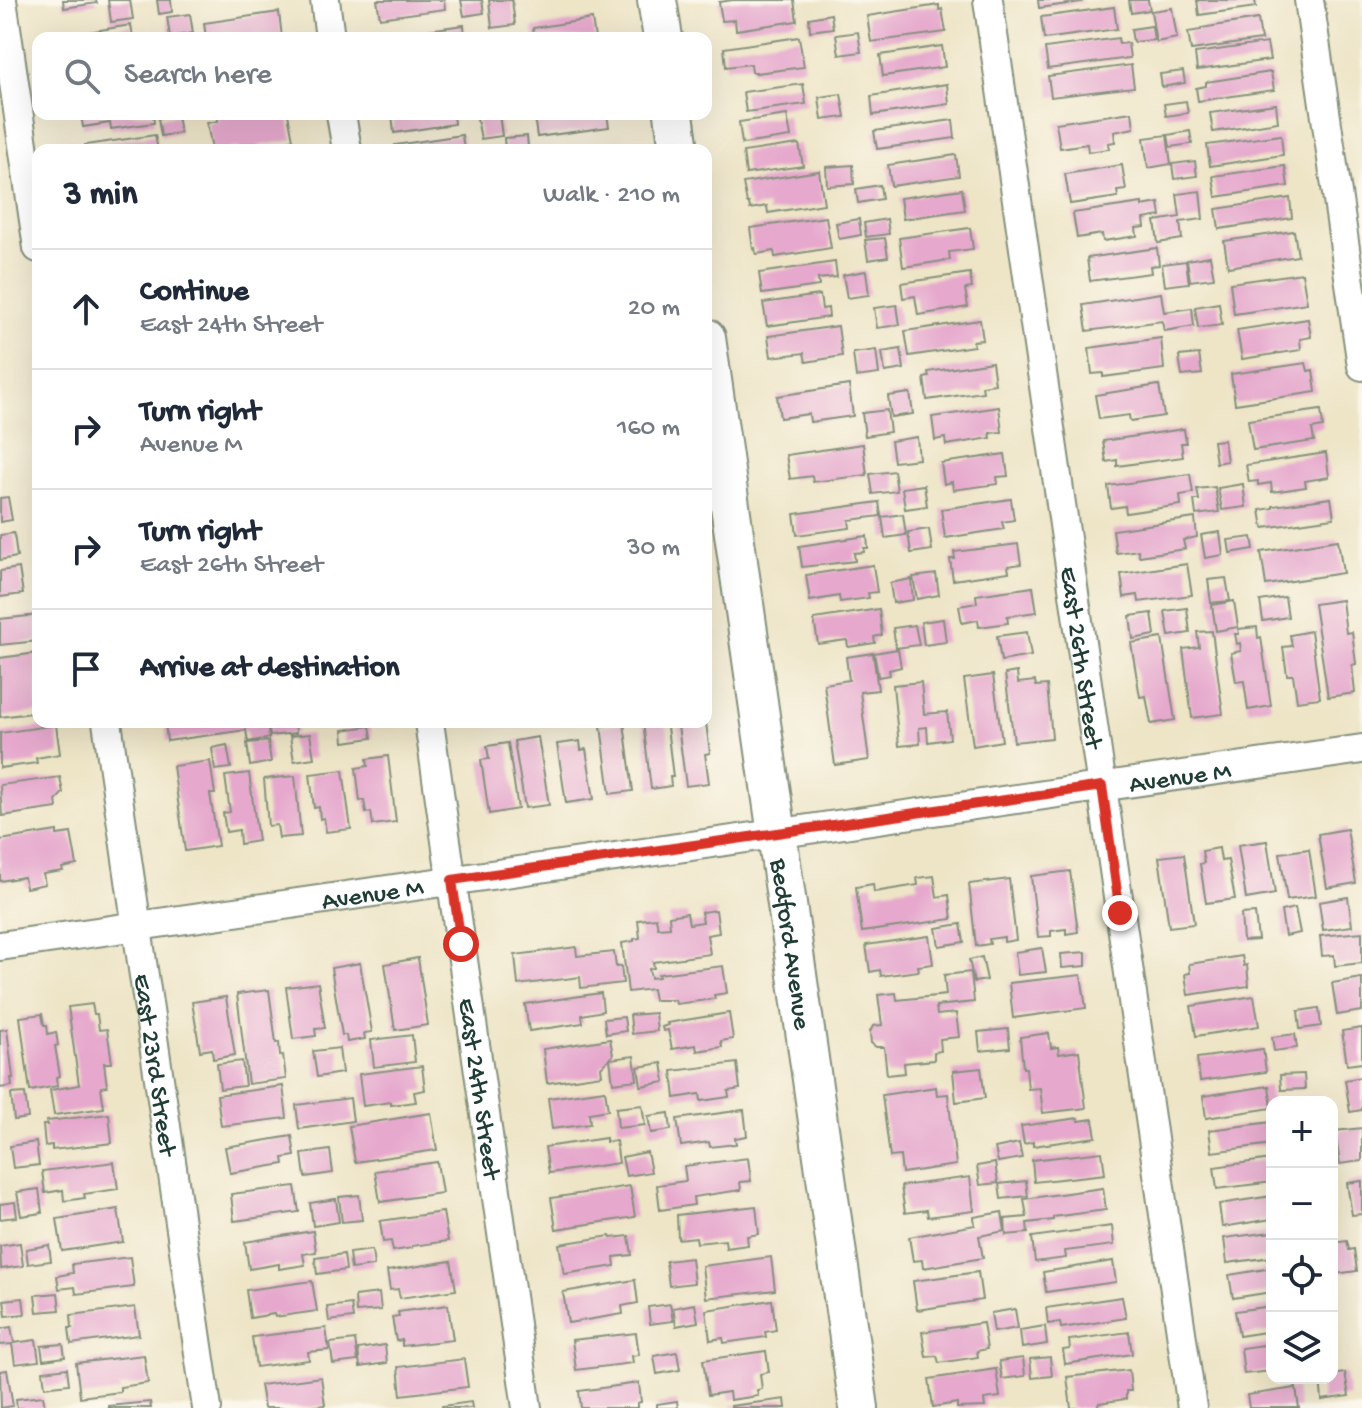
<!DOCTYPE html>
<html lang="en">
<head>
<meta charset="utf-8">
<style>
  body { margin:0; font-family:"Gochi Hand",sans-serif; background:#f2f2f3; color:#1f2937 }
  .controls { position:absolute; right:24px; bottom:24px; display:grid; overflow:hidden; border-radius:16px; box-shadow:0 8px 32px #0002 }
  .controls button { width:72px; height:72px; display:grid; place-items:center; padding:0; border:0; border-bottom:2px solid #e0e1e3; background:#fff; color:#1f2937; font:40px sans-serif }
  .stop { position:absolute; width:24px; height:24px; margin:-18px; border:6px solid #d93025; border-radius:50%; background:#fff }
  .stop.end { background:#d93025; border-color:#fff; box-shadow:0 2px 8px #0008 }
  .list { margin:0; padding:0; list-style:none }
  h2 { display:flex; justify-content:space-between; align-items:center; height:104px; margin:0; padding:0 32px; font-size:34px }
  h2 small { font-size:26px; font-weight:400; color:#747a83 }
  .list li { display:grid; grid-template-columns:52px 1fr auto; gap:24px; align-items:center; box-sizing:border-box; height:120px; padding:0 32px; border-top:2px solid #e0e1e3 }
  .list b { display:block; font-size:30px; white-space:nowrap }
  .list p { margin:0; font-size:26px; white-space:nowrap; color:#747a83 }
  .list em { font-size:26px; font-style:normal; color:#747a83 }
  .icon { flex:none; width:44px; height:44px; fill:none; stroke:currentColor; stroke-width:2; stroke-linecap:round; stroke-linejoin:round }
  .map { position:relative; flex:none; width:1362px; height:1408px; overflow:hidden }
  .search { position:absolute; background:#fff; box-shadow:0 8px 32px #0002; left:32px; top:32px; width:680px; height:88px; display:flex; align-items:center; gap:20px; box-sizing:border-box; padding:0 28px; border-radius:16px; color:#747a83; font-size:30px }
  .panel { position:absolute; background:#fff; box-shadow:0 8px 32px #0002; left:32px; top:144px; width:680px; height:584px; border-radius:16px }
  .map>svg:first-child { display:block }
  .building { fill:#e6a9cd }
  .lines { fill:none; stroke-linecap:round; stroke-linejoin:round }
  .minor-casing { stroke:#86917e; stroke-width:32 }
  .secondary-casing { stroke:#86917e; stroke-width:42 }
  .minor { stroke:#fff; stroke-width:28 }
  .secondary { stroke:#fff; stroke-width:38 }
  .route { stroke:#d93025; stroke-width:10 }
  .labels { text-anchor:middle; stroke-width:7; stroke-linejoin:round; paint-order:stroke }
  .street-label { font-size:26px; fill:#1f3d34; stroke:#fbf7ec }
</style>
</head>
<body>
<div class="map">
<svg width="1362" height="1408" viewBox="0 0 1362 1408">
  <rect width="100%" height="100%" fill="#fbf7ec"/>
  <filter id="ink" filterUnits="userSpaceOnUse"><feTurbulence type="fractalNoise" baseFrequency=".0125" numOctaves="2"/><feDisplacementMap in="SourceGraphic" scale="16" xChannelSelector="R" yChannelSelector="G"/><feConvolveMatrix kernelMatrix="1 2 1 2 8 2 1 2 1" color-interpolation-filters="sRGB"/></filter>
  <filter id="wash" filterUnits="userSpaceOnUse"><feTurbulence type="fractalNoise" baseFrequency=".006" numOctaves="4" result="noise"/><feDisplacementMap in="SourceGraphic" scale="32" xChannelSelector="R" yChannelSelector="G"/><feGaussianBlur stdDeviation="1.8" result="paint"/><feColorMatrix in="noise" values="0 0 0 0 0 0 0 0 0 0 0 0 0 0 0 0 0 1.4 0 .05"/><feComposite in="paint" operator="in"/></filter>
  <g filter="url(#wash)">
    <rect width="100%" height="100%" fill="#eee5c7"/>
    <g id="blocks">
      <!-- building -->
      <g class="building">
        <path d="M63,0H96L97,3L64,8Z"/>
        <path d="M108,0H130L133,19L111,22Z"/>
        <path d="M157,0H171L172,12L159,14Z"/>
        <path d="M377,0H444L445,9L380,18Z"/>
        <path d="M461,0H482L484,13L464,16Z"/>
        <path d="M489,0H512L515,25L492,28Z"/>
        <path d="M733,0H794L797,21L736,30L735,20L722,21L719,2Z"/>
        <path d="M1038,0H1082V2L1039,8Z"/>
        <path d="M1129,0H1148L1150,10L1131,13Z"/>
        <path d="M1197,0H1255L1256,7L1199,15Z"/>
        <path d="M939,5V10L942,9L946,32L871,42L867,16Z"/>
        <path d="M1114,7L1117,29L1044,39L1041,17Z"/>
        <path d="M1172,8L1177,38L1156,42L1151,11Z"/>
        <path d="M279,12L282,38H206L204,23Z"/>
        <path d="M190,14L193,33L170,37L167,17Z"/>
        <path d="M831,14L833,28L810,31L809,18Z"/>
        <path d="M592,19L595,38H534L533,28Z"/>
        <path d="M1258,19L1261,40L1191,50L1188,32L1201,30V28Z"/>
        <path d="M131,25L133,38H69V35Z"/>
        <path d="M464,25L465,38H386L385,36Z"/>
        <path d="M1152,26L1154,40L1133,42L1131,29Z"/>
        <path d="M858,32L861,52L839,55L836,35Z"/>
        <path d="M799,37L804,67L756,73V72H752L751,64L726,67L724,48Z"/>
        <path d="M1118,38L1119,44L1128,43L1130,58L1048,69L1045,48Z"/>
        <path d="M1267,43L1270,60L1197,70L1195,53Z"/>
        <path d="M942,46L945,67L883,76L880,55Z"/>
        <path d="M1131,65L1134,87L1051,97L1048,76Z"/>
        <path d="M1183,71L1185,83L1162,87L1160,74Z"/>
        <path d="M1271,72L1274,90L1198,101L1196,88L1206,86V82Z"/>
        <path d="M803,84L806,104L746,112L743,92Z"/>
        <path d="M947,84L949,104L873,115L871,96Z"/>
        <path d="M841,94L845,117L822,120L819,97Z"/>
        <path d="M1186,101L1188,113L1166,116L1164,104Z"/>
        <path d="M1276,104L1278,122L1213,132L1210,113Z"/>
        <path d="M1132,112L1134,128L1114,132L1115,142L1108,143L1109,149L1088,152L1087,144L1060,148L1056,123Z"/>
        <path d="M81,114H153L154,123L111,129L110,123L83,127Z"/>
        <path d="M217,114H288L293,140L258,146L259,150H239L238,148L212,150L207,123L218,121Z"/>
        <path d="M392,114H453L454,124L394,133Z"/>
        <path d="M476,114H499L502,136L481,139Z"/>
        <path d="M547,114H607L609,127L537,137L534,116Z"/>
        <path d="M177,115L180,133L161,136L158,118Z"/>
        <path d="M787,115L791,137L742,144L739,122Z"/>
        <path d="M953,120L955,138L877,149L874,131Z"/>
        <path d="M1190,131L1192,144L1170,147L1168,135Z"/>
        <path d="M155,135L158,150H85V145Z"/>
        <path d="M462,135L464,150H396L395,145Z"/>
        <path d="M1167,135L1171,164L1148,168L1144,138Z"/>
        <path d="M1281,135L1283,155L1210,166L1207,145Z"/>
        <path d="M527,136L528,147L505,150L504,138Z"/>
        <path d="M615,144L616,150H583V148Z"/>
        <path d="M799,144L803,166L746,174L743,152Z"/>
        <path d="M956,155L959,176L891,186L888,165Z"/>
        <path d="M1195,161L1197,176L1174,179L1172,164Z"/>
        <path d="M853,165L854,184L827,186L826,167Z"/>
        <path d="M1122,165L1126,190L1117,191L1118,197L1070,204L1065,174Z"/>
        <path d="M1285,166L1288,186L1216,197L1213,176Z"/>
        <path d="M819,171L824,204L768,213L767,206L750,209L749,203H747L743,183Z"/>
        <path d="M880,185L882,199L858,203L856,189Z"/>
        <path d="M962,189L965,210L903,219L900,198Z"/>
        <path d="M1200,191L1203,219L1180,222L1182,239L1158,243L1155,221L1180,217L1177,194Z"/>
        <path d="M1290,198L1292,218L1219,229L1216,209Z"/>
        <path d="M1142,203V206L1159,203L1161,216L1144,219L1145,227L1136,228L1137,236L1103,241L1102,234L1077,238L1073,213Z"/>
        <path d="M826,217L831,248L775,257L774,251L756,254L755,248L753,249L750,228Z"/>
        <path d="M859,219L861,235L839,239L836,223Z"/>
        <path d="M887,219L889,234L866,237L864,223Z"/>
        <path d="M970,228L973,249L949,252L950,260L903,267L899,238Z"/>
        <path d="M1294,231L1298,256L1228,267L1224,241Z"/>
        <path d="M885,238L888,257L868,260L865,240Z"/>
        <path d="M1157,248L1159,265L1150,266L1151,273L1090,281L1087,258Z"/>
        <path d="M1210,256L1214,278L1190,281L1187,260Z"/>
        <path d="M1186,261L1189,283L1165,286L1162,264Z"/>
        <path d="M835,262L837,277L818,279L819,286L762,294L759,273Z"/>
        <path d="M866,271L869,295L847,298L843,275Z"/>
        <path d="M970,273L972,288L965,289L968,307L918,315L915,296L903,298L901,283Z"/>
        <path d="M1302,273L1307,303L1234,314L1230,283Z"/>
        <path d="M1161,293L1164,312L1192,308L1194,326L1164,331L1162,321L1087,331L1083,305Z"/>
        <path d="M820,295L822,309L828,308L829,317L767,326L763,303Z"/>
        <path d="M1219,303L1222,325L1198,328L1195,307Z"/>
        <path d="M897,305L900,325L877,328L874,308Z"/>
        <path d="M1308,319L1311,337L1300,339L1301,350L1242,359L1237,330Z"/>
        <path d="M980,320L983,340L973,341L974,346L909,356L905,331Z"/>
        <path d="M838,326L842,356L806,362L804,353L771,357L768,336Z"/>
        <path d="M1161,338L1164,369L1103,377V373L1092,374L1089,348Z"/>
        <path d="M901,349L904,369L885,372L882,352Z"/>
        <path d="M876,350L879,374L856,377L853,353Z"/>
        <path d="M1199,354L1202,374L1182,376L1179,356Z"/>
        <path d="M992,362L995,384L982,386L983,392L927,400L924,378L929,377L928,372Z"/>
        <path d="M1306,363L1308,371L1313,370L1316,392L1235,404L1231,374Z"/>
        <path d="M849,385L853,416L810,422L809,414L780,418L777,396Z"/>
        <path d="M1159,385L1164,416L1130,421L1129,415L1099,419L1095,395Z"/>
        <path d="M910,393L913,414L891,417L888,396Z"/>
        <path d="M999,407L1002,432L990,433L991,438L946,445L945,438L935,440L932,417Z"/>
        <path d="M887,410L890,432L865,436L862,413Z"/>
        <path d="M1321,410L1323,427L1312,429L1314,441L1253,450L1248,420Z"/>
        <path d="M1184,429L1186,443H1181L1183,457L1117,466V460L1106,462L1103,441Z"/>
        <path d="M917,437L919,459L894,462L891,441Z"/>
        <path d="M1224,440L1227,461L1216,463L1213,441Z"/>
        <path d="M863,444L867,475L813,482L812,476L790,479L786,455Z"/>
        <path d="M1326,453L1329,477L1305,481L1306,487L1272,492L1271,483L1258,485V481L1249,482L1246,465Z"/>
        <path d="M1005,454L1008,476L997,477L998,484L953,490L952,482L944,484L941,463Z"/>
        <path d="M894,471L897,491L873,494L870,474Z"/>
        <path d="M1190,474L1193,493L1180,495L1181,505L1126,513L1125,506L1111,508L1108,486Z"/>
        <path d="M1243,484L1246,507L1222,510L1218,488Z"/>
        <path d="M924,485L927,506L905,509L902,488Z"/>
        <path d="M1215,487L1219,512L1196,515L1194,500H1199L1197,489Z"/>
        <path d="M8,497L12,520L0,522V498Z"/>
        <path d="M1331,498L1334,518L1263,528L1260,510L1273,508V506Z"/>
        <path d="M1011,499L1014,520L1002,522L1004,529L945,538L941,509Z"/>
        <path d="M879,502L881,516L849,520L850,528L797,535L794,514Z"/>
        <path d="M903,514L906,535L885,538L882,517Z"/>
        <path d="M1195,518L1197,537L1183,540L1185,549L1139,556L1138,550L1116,553L1113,530Z"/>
        <path d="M929,529L932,550L911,553L908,532Z"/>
        <path d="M1220,532L1223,555L1205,558L1201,535Z"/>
        <path d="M14,533L17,557L0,560V535Z"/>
        <path d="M867,536L868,548H864V552L854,553L855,561L802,567L799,546Z"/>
        <path d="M1252,537L1254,549L1230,553L1228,540Z"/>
        <path d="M1338,540L1343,573L1266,585L1261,552Z"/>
        <path d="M1018,544L1021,564L1008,566L1009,572L953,580L950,559H955L954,552Z"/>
        <path d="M1187,564L1192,595L1139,602L1138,595L1124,597L1121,574Z"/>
        <path d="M873,565L877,592L868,593L869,598L840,602L839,596L810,601L806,575Z"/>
        <path d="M19,568L23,594L0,597V571Z"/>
        <path d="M936,574L939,595L917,599L913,577Z"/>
        <path d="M1226,578L1230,601L1211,603L1208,580Z"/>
        <path d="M911,579L913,600L893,603L890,583Z"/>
        <path d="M1033,587L1037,612L1007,616L1008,623L979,627L978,620L962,623L959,606L977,603L976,595Z"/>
        <path d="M1285,597L1288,617L1263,621L1260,601Z"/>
        <path d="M1342,600L1346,633L1352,632L1356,664L1352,665L1355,693L1328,697L1314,604Z"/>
        <path d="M1234,601L1238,627L1216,631L1212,605Z"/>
        <path d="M1187,608L1190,633L1169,636L1165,611Z"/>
        <path d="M879,609L882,635L874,637L875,643L848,647L847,640L818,644L814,619Z"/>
        <path d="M1152,613L1155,635L1133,639L1130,616Z"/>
        <path d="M38,615V641L0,645V619Z"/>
        <path d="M943,619L946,642L924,645L921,622Z"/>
        <path d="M915,625L919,645L896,648L893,628Z"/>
        <path d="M1257,627L1258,638L1261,637L1271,706L1248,710L1244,681L1236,682L1231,653L1241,651L1240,643L1237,644L1235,634H1239L1238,629Z"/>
        <path d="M1212,631L1223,714L1192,718L1183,649L1199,647L1197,632Z"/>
        <path d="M1311,631L1320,698L1297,701L1293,675H1287L1283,647L1292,646L1290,635Z"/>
        <path d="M1027,632L1031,656L1001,661L997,636Z"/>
        <path d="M1162,638L1175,720L1151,724L1146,696L1140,697L1131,643Z"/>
        <path d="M898,649L901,667L889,670L890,675L878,677L874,653Z"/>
        <path d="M38,653V712L0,717V658Z"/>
        <path d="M873,653L878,690L860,692L869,760L835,765L824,684L849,680L846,657Z"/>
        <path d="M1017,672L1018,683L1035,681L1036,686L1047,685L1052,738L1014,742L1005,674Z"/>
        <path d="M993,675L1002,741L973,746L964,679Z"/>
        <path d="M921,682L924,714L947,712L950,739L928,742L927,727L919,728L920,744L899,746L893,685Z"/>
        <path d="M165,722H245L246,726L267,723L269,738L248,742L246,730L167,741Z"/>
        <path d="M268,722H295L296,733L270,736Z"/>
        <path d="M643,722H663L664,727H667L673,777H670L671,786L651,789Z"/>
        <path d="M624,723L633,791L610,794L601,726Z"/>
        <path d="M706,723L710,753L705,754L709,783L686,786L678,726Z"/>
        <path d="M56,725L60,754L36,758L37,763L0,768V733Z"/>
        <path d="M370,726L372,738L344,742L343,730Z"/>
        <path d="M310,734L314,758L294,761L290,736Z"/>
        <path d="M538,737L549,805L525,808L514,741Z"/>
        <path d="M268,741L271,762L250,766L247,743Z"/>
        <path d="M580,741L581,750L586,749L594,799L566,803L557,744Z"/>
        <path d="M508,743L518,809L489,814L481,760L489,759L487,746Z"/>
        <path d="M227,745L231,768L215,770L212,748Z"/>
        <path d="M388,756L396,822L373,825L371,812L366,813L364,800L360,801L356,768L368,766L367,759Z"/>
        <path d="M210,761L215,794H210L218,846L185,851L173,766Z"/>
        <path d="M343,770L351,829L326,832L324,818L320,819L319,807L314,808L310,774Z"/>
        <path d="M249,773L258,841L240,844L239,830L226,832L223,813L230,812L225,776Z"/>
        <path d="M295,776L301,836L279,838L277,825L268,826L264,779Z"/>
        <path d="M60,777L63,793L56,800L57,808L2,816L0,785Z"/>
        <path d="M1347,829L1356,883L1327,888L1318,834Z"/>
        <path d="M57,831V835L71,833L77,865L62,868L63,871L43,874L45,884L26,888L24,877L0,881V840Z"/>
        <path d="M1267,841L1275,894L1246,899L1238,845Z"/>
        <path d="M1219,848L1221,861L1228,860L1235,899L1206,903L1200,864L1204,863L1202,851Z"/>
        <path d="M1309,849L1316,896L1287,900L1280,853Z"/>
        <path d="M1184,854L1194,924L1169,927L1159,857Z"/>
        <path d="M1070,871L1078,932L1066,934V929L1051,931V936L1038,937L1031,876Z"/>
        <path d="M934,876L937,897L949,895L952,919L862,932L856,887L873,884L874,892L918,885L917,878Z"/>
        <path d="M1009,879L1016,940L1004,942V937L989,939L990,944L976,946L969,884Z"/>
        <path d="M1348,897L1352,926L1323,930L1319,902Z"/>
        <path d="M1295,908L1300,933L1285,936L1281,911Z"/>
        <path d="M716,910L719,933L707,935L710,954L653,962L654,968L649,969L651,978L659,977L658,974L723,966L727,993L714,995L715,999L676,1004L675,1000H654L652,989L628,992L622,943L634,941V939L640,938L638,920L656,918L658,928L670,927L669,916L687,913L689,924L703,922L701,912Z"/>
        <path d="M1255,913L1258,940L1243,941L1241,914Z"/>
        <path d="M961,924L964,942L939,946L936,928Z"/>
        <path d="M1362,932V963L1335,966L1334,955L1322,956L1320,936Z"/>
        <path d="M929,936L933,964L918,966L919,971L881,976L880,970L870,972L866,945Z"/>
        <path d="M576,947L577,956L614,952L616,967L621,966L623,983L581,988L580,977L518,985L515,955Z"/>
        <path d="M1042,948L1046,972L1018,975L1015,952Z"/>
        <path d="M1086,952V966L1062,968L1061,954Z"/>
        <path d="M1242,956L1244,966L1247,965L1249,986L1188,995L1185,974L1190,973L1189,964Z"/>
        <path d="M982,957L987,980L974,982L969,960Z"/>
        <path d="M418,958L428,1025L395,1030L385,964Z"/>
        <path d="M360,963L372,1032L364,1033L365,1039L347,1042L346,1035H342L331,968Z"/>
        <path d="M971,972L974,1002L936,1006L937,1015L956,1013L959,1037L940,1039L941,1051L934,1052V1060L904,1063L905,1073L887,1075L884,1047H876L871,1043L870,1032L873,1026L882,1025L878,995L896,993L897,1000L946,995L944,975Z"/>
        <path d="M1081,975L1086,1008L1013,1018L1009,983Z"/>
        <path d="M1362,978V1011L1337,1015L1332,983Z"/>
        <path d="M318,983L325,1028L315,1029L316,1036L293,1039L286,987Z"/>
        <path d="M269,990L276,1043L279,1042L280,1056L283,1055L286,1079L248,1084L237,994Z"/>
        <path d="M601,993L603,1011L582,1015L583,1023L529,1031L525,1004Z"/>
        <path d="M1254,996L1259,1026L1196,1036L1191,1006Z"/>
        <path d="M226,997L235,1055L213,1059L212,1049L200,1051L192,1002Z"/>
        <path d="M92,1004L94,1014H97L99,1030L107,1029L112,1063H104L107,1086L101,1087L104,1108L54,1115L50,1090L79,1085L68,1007Z"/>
        <path d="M1319,1008L1321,1026L1300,1029L1298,1011Z"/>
        <path d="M655,1013L657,1031L632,1034L630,1015Z"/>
        <path d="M729,1013L733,1039L721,1041L722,1047L697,1051L696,1045L672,1049L668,1030L663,1031L662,1027L668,1025L667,1023Z"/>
        <path d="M42,1014L44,1025H47L48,1034L56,1032L58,1045L55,1046L60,1076L56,1077L57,1086L30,1091L20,1017Z"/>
        <path d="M624,1017L626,1031L606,1034L604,1019Z"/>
        <path d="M1362,1028V1063L1347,1065L1342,1031Z"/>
        <path d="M7,1029L13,1078H11L12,1086L0,1088V1030Z"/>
        <path d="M1008,1029L1010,1048L980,1051L978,1032Z"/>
        <path d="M1049,1033L1051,1048L1058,1047L1059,1054L1079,1051L1086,1108L1043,1113L1040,1088L1028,1089L1026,1068H1023L1020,1037Z"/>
        <path d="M1295,1034L1297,1048L1274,1051L1272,1037Z"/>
        <path d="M412,1035L415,1062L374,1067L371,1040Z"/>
        <path d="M610,1039L613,1055L601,1067L602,1075L547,1083L543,1049Z"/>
        <path d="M339,1048L342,1073L317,1077L313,1051Z"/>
        <path d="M1263,1049L1266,1072L1200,1081L1197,1058Z"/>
        <path d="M634,1056L637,1080L613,1083L610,1059Z"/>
        <path d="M242,1061L245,1086L220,1089L217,1064Z"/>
        <path d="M662,1063L665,1082L641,1086L638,1067Z"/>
        <path d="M737,1063L740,1089L728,1091L729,1097L701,1101L700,1094L675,1098L672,1071Z"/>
        <path d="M422,1066L425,1090L414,1092L416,1102L391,1105V1102L363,1106L359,1074Z"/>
        <path d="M981,1068L985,1098L956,1102L953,1071Z"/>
        <path d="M1304,1074L1305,1089L1281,1090L1280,1075Z"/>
        <path d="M1362,1077V1110L1350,1112L1345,1080Z"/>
        <path d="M283,1086L287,1118L221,1126L217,1095Z"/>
        <path d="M1269,1086L1272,1108L1206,1118L1203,1096Z"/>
        <path d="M936,1087L937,1095L948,1094L956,1165L902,1173L900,1156L890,1157L882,1095Z"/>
        <path d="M605,1090L608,1110L589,1113L590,1124L552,1129L548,1098Z"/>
        <path d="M25,1093L28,1118L14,1120L11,1094Z"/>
        <path d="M350,1098L353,1121L299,1129L296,1105Z"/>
        <path d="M642,1105L645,1125L618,1128L616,1108Z"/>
        <path d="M744,1110L747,1136L735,1138L736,1144L710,1147L709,1142L681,1146L677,1119Z"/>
        <path d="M431,1113L437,1150L355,1162L349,1126Z"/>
        <path d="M669,1113L671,1130L651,1133L648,1116Z"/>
        <path d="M109,1114L112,1143L52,1150V1145L45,1146L43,1125H47L46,1121Z"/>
        <path d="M1079,1118V1121L1093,1119L1096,1137L1033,1146V1142L1024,1144L1021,1126Z"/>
        <path d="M1272,1122V1144L1212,1152L1209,1130Z"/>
        <path d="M1362,1128V1161L1340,1164L1335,1131Z"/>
        <path d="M292,1136L295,1156L283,1158L284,1164L230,1173L225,1147Z"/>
        <path d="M606,1138V1142L616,1141L619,1163L549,1173L545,1147Z"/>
        <path d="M36,1142L39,1165L13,1168L10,1146Z"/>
        <path d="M1019,1143L1022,1158L998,1162L995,1148Z"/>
        <path d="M330,1150L333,1173L305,1177L302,1154Z"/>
        <path d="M647,1152L651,1172L626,1176L622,1157Z"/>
        <path d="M1102,1152L1105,1174L1034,1182L1032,1160Z"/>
        <path d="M748,1158L751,1181L740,1182L741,1190L693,1197L694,1205L660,1210L657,1185L686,1181L684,1166Z"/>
        <path d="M1272,1159V1182L1217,1189L1214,1167Z"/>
        <path d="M114,1162L118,1189L84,1194L85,1198L64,1201L63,1190L45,1193L42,1171Z"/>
        <path d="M437,1162L442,1193L380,1202L375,1171Z"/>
        <path d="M995,1163L998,1183L980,1185L977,1166Z"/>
        <path d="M970,1177L974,1211L928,1217L927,1210L905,1213L901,1186Z"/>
        <path d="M1026,1181L1028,1196L1001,1199L999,1184Z"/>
        <path d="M1362,1181V1214L1352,1215L1347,1183Z"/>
        <path d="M295,1186L299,1212L234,1221L231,1194Z"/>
        <path d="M630,1186L635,1217L556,1229L551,1198Z"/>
        <path d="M1103,1188L1106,1210L1053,1217V1220L1027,1223L1028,1233L1006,1235L1005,1219L1027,1217L1024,1199Z"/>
        <path d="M39,1189L42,1213L21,1216L17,1192Z"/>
        <path d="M359,1195L362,1220L342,1222L339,1197Z"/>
        <path d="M1272,1196V1219L1222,1227L1219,1204Z"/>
        <path d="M336,1199L339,1222L313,1226L310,1203Z"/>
        <path d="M15,1202L17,1217L0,1219V1204Z"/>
        <path d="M756,1206L759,1234L747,1236L748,1245L726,1248L725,1240L697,1243L696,1237L678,1239L677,1215Z"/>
        <path d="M118,1209L123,1242L62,1251L57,1219Z"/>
        <path d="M443,1212L448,1241L412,1246V1248L393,1251L391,1241L383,1242L380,1221Z"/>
        <path d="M1002,1212L1005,1231L979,1236L983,1258L923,1268L922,1260L913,1261L909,1237L975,1225L974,1217Z"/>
        <path d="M1112,1226L1114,1245L1065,1251L1066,1258L1035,1262L1032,1237Z"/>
        <path d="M313,1231L316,1252L303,1254L305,1265L279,1269V1264L249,1269L245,1242Z"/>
        <path d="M1272,1232V1257L1227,1263L1224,1238Z"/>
        <path d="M610,1236L611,1238L629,1236L632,1255L614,1257L615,1266L564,1274L559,1244Z"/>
        <path d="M1347,1241L1349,1250L1354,1249L1357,1271L1335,1274L1332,1243Z"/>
        <path d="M20,1243L23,1266L1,1269L0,1246Z"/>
        <path d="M49,1245L51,1261L28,1264L26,1249Z"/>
        <path d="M372,1250L374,1266L351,1269L349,1253Z"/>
        <path d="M344,1254L346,1270L317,1274L315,1258Z"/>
        <path d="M130,1257L134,1287L76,1294L75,1287L59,1289L57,1276L73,1273L72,1264Z"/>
        <path d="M771,1257L775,1290L706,1298L702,1266Z"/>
        <path d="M691,1258L694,1283L669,1286L666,1261Z"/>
        <path d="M451,1261L456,1290L400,1298L398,1289L390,1290L387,1271Z"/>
        <path d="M1113,1261L1116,1282L1046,1292L1043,1272Z"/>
        <path d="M1272,1268V1292L1233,1298L1229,1275Z"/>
        <path d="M978,1272L982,1300L917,1310L913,1281Z"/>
        <path d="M635,1280L638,1303L622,1306L623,1314L568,1323L563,1292Z"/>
        <path d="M312,1281L317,1311L275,1317L274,1314L250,1318L246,1290Z"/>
        <path d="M58,1293L60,1310L37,1312L35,1295Z"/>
        <path d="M379,1293L381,1310L356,1312L355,1296Z"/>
        <path d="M1122,1297L1126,1318L1061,1328L1060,1322L1048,1324L1046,1308Z"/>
        <path d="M23,1298L25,1314L6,1316L4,1300Z"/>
        <path d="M772,1300L776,1330L765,1332L766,1337L724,1343L723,1338L710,1340L706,1310Z"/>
        <path d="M351,1304L353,1318L329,1321L327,1307Z"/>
        <path d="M670,1304L673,1321L650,1324L648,1307Z"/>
        <path d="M695,1304L698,1322L676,1326L673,1308Z"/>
        <path d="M448,1305L453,1340L402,1346V1340L396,1341L392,1317L399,1316L398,1312Z"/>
        <path d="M1272,1306V1331L1239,1336L1235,1311Z"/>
        <path d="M135,1307L139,1335L71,1344L69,1328H72L71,1315Z"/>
        <path d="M1015,1309L1018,1328L994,1332L991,1313Z"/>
        <path d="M983,1323L987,1349L977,1351L978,1357L939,1363L937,1356L926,1357L922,1332Z"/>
        <path d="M1045,1326L1047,1344L1022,1348L1020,1330Z"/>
        <path d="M11,1327L14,1343L36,1340L39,1361L15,1364L12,1344L0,1345V1329Z"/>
        <path d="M326,1328L329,1350L308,1352L309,1360L256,1367L252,1337Z"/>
        <path d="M1129,1332L1132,1354L1065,1364L1063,1350L1070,1349L1069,1340Z"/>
        <path d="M636,1333L639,1355L632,1356L633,1363L576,1370L572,1340Z"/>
        <path d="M355,1340L358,1361L333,1364L330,1343Z"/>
        <path d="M63,1344L65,1357L43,1360L41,1346Z"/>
        <path d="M1272,1344V1371L1244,1374L1241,1348Z"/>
        <path d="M385,1345L387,1363L360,1367L358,1349Z"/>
        <path d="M766,1351L769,1372L760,1374L762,1389L757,1390L758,1396L730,1400L729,1392L708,1395L703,1360Z"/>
        <path d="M677,1352L680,1370L657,1374L654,1356Z"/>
        <path d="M144,1355L148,1383L120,1387V1392L80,1397L76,1363Z"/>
        <path d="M1050,1357L1052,1376L1032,1378L1030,1359Z"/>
        <path d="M1023,1358L1025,1376L1002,1379L999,1361Z"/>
        <path d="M464,1359L468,1387L401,1395L398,1367Z"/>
        <path d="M67,1368L69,1384L45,1387L43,1371Z"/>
        <path d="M996,1369L1000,1397L984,1399L985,1407L957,1408V1403L933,1407L929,1379Z"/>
        <path d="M7,1370L13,1406L1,1408L0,1371Z"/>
        <path d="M1129,1370L1131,1391H1126V1399L1099,1403L1096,1408H1071L1067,1377Z"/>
        <path d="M1345,1373L1349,1396L1322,1400L1320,1378H1332V1375Z"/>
        <path d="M321,1377L325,1405L302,1408H264L260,1385Z"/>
        <path d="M639,1383L641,1402L637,1403V1408H581L579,1391Z"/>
        <path d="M1296,1388L1299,1408H1249L1247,1395Z"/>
        <path d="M43,1396L45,1408H17L16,1399Z"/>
        <path d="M785,1399L786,1408H731V1406Z"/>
        <path d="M677,1401L678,1408H657V1404Z"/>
        <path d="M150,1402L151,1408H108V1406Z"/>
        <path d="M471,1402L472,1408H442V1406Z"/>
      </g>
    </g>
  </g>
  <g filter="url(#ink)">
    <use href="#blocks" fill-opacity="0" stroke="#86917e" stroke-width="2"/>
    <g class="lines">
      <!-- minor casing -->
      <g class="minor-casing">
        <g id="minor">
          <path d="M2,0L38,248"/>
          <path d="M325,0L330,38"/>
          <path id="s1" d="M988,0L1192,1408"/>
          <path d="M1309,0L1362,366"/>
          <path d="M341,114L347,150"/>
          <path id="s2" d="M107,722L207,1408"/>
          <path id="s3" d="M429,722L527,1408"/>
          <path id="s4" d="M0,946L1362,749"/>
        </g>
      </g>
      <!-- secondary casing -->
      <g class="secondary-casing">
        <g id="secondary">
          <path d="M657,0L663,38"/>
          <path d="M674,114L679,150"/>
          <path id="s5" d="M706,338L859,1408"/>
        </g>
      </g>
      <!-- minor -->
      <use href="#minor" class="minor"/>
      <!-- secondary -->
      <use href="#secondary" class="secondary"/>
    </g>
  </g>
  <g class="lines" filter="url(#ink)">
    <!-- route -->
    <path class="route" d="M461,944L452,880L1102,786L1120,913"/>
  </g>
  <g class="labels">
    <!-- street labels -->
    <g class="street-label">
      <text dy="9" stroke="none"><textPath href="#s1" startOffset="664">East 26th Street</textPath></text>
      <text dy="9" stroke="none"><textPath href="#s4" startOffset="1192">Avenue M</textPath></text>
      <text dy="9" stroke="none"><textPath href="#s4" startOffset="376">Avenue M</textPath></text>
      <text dy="9" stroke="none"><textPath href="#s5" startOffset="612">Bedford Avenue</textPath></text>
      <text dy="9" stroke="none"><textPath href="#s2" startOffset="346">East 23rd Street</textPath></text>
      <text dy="9" stroke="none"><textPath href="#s3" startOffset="370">East 24th Street</textPath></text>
    </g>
  </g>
</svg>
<div class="controls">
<button>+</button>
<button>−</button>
<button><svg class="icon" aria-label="locate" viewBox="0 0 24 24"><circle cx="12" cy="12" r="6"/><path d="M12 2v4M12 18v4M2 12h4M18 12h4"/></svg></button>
<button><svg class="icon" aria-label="layers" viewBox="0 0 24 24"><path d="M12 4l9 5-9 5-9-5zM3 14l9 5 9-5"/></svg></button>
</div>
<div class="stop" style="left:461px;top:944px"></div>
<div class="stop end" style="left:1120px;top:913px"></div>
<div class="search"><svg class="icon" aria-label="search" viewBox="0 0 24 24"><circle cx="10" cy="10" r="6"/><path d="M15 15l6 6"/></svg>Search here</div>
<section class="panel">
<h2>3 min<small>Walk · 210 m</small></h2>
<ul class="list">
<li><svg class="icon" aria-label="ahead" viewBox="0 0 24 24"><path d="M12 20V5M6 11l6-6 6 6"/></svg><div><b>Continue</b><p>East 24th Street</p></div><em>20 m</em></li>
<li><svg class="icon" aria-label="right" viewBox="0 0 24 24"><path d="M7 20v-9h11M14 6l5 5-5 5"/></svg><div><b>Turn right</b><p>Avenue M</p></div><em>160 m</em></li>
<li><svg class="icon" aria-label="right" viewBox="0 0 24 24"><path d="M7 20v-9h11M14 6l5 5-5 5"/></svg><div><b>Turn right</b><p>East 26th Street</p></div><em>30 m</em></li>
<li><svg class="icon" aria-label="arrive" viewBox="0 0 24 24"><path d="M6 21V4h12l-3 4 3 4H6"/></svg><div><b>Arrive at destination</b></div></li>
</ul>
</section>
</div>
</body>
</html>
